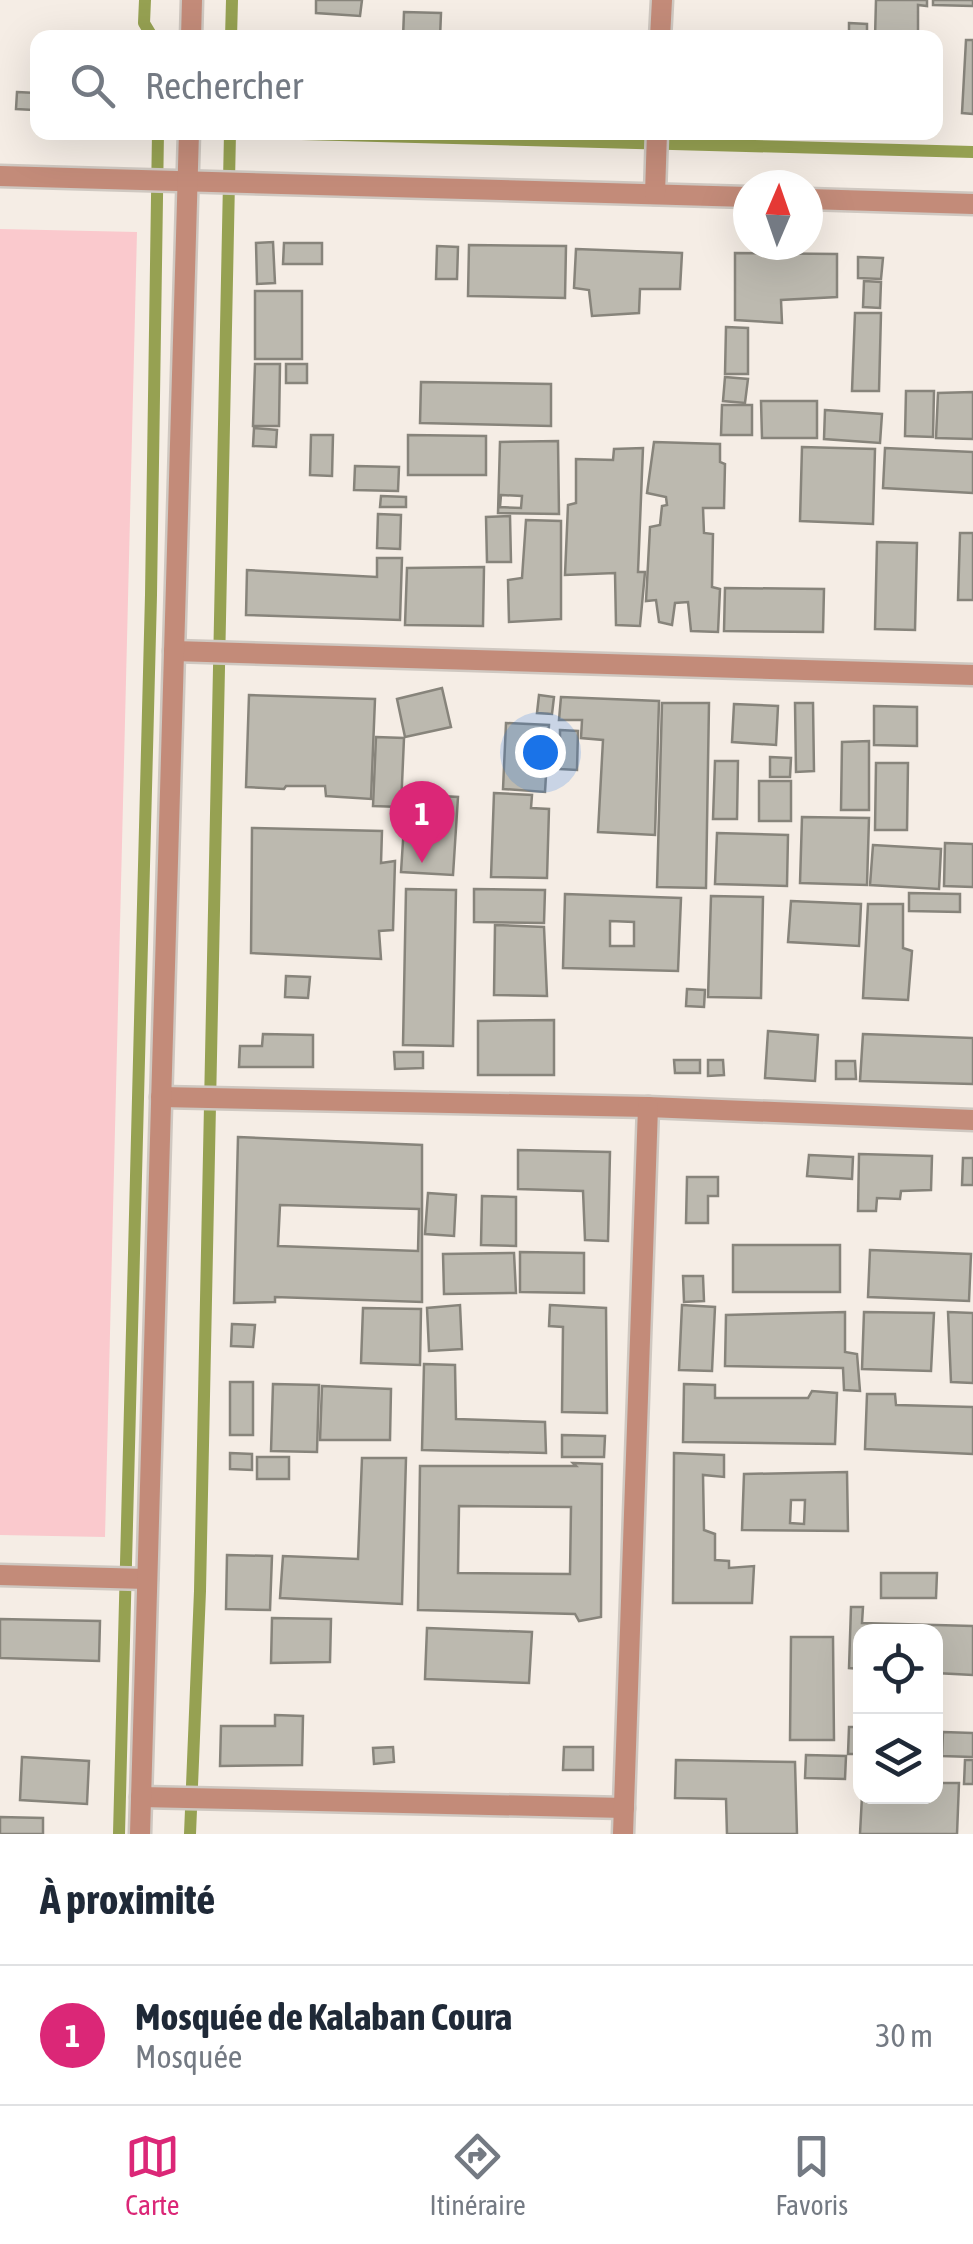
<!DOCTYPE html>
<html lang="fr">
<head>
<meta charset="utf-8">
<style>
  body { margin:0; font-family:"Asap Condensed",sans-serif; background:#f2f2f3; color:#1f2937 }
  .controls { position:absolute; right:30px; bottom:30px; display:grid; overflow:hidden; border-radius:20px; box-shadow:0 10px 40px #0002 }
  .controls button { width:90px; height:90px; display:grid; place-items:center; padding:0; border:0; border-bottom:2px solid #e0e1e3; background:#fff; color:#1f2937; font:50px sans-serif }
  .compass { position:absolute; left:733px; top:170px; width:90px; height:90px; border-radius:50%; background:#fff; box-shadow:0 10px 40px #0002; rotate:2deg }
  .you { position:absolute; left:540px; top:752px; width:35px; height:35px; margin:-25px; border:8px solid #fff; border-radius:50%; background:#1a73e8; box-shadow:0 0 0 15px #1a73e833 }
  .badge { display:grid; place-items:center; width:65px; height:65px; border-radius:50%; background:#db2777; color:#fff; font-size:32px; font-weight:700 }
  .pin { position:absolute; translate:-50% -82px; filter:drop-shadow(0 2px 5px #0008) }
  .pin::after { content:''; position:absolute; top:52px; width:35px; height:30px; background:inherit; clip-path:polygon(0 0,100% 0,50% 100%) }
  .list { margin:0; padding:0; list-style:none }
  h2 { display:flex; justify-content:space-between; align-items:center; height:130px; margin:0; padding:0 40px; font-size:42px }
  h2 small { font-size:32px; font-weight:400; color:#747a83 }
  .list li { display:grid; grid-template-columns:65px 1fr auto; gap:30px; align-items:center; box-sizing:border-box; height:140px; padding:0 40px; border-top:2px solid #e0e1e3 }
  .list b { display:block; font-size:38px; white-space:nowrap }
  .list p { margin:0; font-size:32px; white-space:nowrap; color:#747a83 }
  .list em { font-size:32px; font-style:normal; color:#747a83 }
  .icon { flex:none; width:55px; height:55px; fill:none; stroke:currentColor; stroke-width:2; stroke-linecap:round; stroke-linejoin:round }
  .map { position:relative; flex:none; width:973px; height:1834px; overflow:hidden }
  .search { position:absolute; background:#fff; box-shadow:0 10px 40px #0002; left:30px; right:30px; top:30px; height:110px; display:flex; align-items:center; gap:25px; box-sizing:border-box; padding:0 35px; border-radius:20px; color:#747a83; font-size:38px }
  .sheet { height:270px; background:#fff }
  nav { display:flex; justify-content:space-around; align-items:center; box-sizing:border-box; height:140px; border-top:2px solid #e0e1e3; background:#fff; font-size:28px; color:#747a83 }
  nav a { display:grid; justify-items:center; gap:5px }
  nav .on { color:#db2777 }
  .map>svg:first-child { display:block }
  .green { fill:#fac9cd }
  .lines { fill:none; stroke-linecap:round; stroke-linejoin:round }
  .stream { stroke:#96a152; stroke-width:12 }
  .building { fill:#bcb9af; stroke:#87847b; stroke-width:2.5; fill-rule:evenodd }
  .minor-casing { stroke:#cfc8c1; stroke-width:25 }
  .minor { stroke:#c38b79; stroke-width:20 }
</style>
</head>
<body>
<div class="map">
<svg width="973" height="1834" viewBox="0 0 973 1834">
  <rect width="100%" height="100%" fill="#f5ede5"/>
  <!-- green -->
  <path class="green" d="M0,229L137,232L105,1537L0,1535Z"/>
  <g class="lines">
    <!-- stream -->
    <g class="stream">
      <path d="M145,0L144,23L153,38"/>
      <path d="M231,38L232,0"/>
      <path d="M230,132L973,152"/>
      <path d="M119,1834L151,595L158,132"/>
      <path d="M190,1834L200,1591L230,133"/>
    </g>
  </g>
  <!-- building -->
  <g class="building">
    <path d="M316,0H362L360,16L316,13Z"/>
    <path d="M876,0H927V6L918,5V38H875Z"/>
    <path d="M933,0H973V6L933,5Z"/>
    <path d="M404,12L441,13L440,38H403Z"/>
    <path d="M849,23L867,24V38H849Z"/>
    <path d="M966,40H973V114L962,113Z"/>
    <path d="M17,92L36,93L34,110L16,109Z"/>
    <path d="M273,242L275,283L257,284L256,243Z"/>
    <path d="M284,243H322V264H283Z"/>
    <path d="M469,245L566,246L565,298L468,296Z"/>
    <path d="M437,246L458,247L457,279H436Z"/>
    <path d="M576,249L682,253L680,289H640L639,313L592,316L589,290L574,288Z"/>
    <path d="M735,253L837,254V297L781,300L782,323L735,320Z"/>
    <path d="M858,257L883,258L881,279L858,278Z"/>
    <path d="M864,281L881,282L880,308L863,307Z"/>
    <rect x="255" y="291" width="47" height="68"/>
    <path d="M855,313H881L879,391H852Z"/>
    <path d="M726,327L748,328V374H725Z"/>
    <path d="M255,364H280L279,426H253Z"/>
    <rect x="286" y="364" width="21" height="19"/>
    <path d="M725,377L748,379L745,403L723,401Z"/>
    <path d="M421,382L551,384V426L420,423Z"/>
    <path d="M906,391H934L933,437L905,436Z"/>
    <path d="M973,392V439L936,438L938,393Z"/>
    <path d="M761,401H817V438H762Z"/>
    <path d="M722,405H752V435H721Z"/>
    <path d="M825,410L882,414L880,443L824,439Z"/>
    <path d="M254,428L277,430L276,447L253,446Z"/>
    <path d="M311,435H333L332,476L310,475Z"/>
    <path d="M408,435L486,436V475H408Z"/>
    <path d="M558,441L559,514L498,513L500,442ZM501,495L522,496L521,508L500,507Z"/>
    <path d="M654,442L720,444V462L725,464L724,508H703L704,533L713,534L712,587L720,589L718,632L691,631L688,602L675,603L672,625L659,622L656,600L646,601L650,527L660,525L662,506L667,505L666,497L647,493Z"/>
    <path d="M802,447L875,449L873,524L800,521Z"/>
    <path d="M643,448L638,572H645L640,626L616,625L615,573L565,575L568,505L576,503V459L613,460L614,449Z"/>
    <path d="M885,448L973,452V493L883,488Z"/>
    <path d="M355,466L399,467L398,491L354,490Z"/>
    <path d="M381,496L406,497V507H380Z"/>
    <path d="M378,514L401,515L400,549L377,548Z"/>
    <path d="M510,516L511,562H487L486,517Z"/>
    <path d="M526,520L561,521V619L509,622L508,580L522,578Z"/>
    <path d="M960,533H973V600H958Z"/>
    <path d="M877,542L917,543L915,630L875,629Z"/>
    <path d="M377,558H402L400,620L246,615L247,570L377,577Z"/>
    <path d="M484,567L483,626L405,625L407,568Z"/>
    <path d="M725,588L824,589L823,632L724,631Z"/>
    <path d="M442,688L451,727L405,737L397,699Z"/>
    <path d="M249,695L375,699L371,799L326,796L325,786H286L284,789L246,787Z"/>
    <path d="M539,695L554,697L552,714L537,713Z"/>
    <path d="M561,697L659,701L655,835L598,832L603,740L581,738L582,720H559Z"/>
    <path d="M662,703H709L706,888L657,887Z"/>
    <path d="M795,703H813L814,771L796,772Z"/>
    <path d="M734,704L778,706L776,745L732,742Z"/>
    <path d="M874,706L917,707V746L874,745Z"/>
    <path d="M506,723L549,725L545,792L503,789Z"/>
    <path d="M560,730L578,731L577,770L560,769Z"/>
    <path d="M376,737L404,738L401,807L373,806Z"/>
    <path d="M869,741V810H841L842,742Z"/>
    <path d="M770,757L791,758L790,777H770Z"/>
    <path d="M715,761H738L737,819H713Z"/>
    <path d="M876,763H908L907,830H875Z"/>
    <rect x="759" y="781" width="32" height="40"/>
    <path d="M494,793L532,795L531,808L549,809L547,878L491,877Z"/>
    <path d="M406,794L458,797L453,875L401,872Z"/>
    <path d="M802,817L869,818L867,885L800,883Z"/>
    <path d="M252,828L382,831L381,863L395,861L393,930L379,931L381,959L251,953Z"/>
    <path d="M717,833L788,835L787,886L715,884Z"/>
    <path d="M945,843L973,844V887L944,886Z"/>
    <path d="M873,845L941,849L939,889L870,885Z"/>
    <path d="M406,889L456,890L453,1046L403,1045Z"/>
    <path d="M474,889L545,890L544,923L474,922Z"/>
    <path d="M909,893L960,894V912L909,911Z"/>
    <path d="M565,894L681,898L678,971L563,968ZM610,921L634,922V946H610Z"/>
    <path d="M711,896L763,897L761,998L708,997Z"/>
    <path d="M791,901L861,904L859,946L788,942Z"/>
    <path d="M868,904H903V948L912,951L908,1000L863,998Z"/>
    <path d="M495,925L544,927L547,996L494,995Z"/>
    <path d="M286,976L310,977L308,998L285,997Z"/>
    <path d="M687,989L705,990L704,1007L686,1006Z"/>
    <path d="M554,1020V1075H478V1021Z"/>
    <path d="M768,1031L818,1035L815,1081L765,1078Z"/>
    <path d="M263,1034L313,1035V1067H239L240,1046H262Z"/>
    <path d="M863,1034L973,1038V1084L860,1081Z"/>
    <path d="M394,1052H423V1068L395,1069Z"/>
    <path d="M674,1060H700V1073H675Z"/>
    <path d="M708,1060H723L724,1075L708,1076Z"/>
    <path d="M836,1061H855L856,1079H836Z"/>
    <path d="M238,1137L422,1145V1302L275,1297V1302L234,1303ZM280,1205L419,1209L418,1251L278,1246Z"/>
    <path d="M518,1150L610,1152L608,1241L585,1240L583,1191L518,1189Z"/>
    <path d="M859,1154L932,1156L931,1190L901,1191L900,1199L877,1198L876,1211H858Z"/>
    <path d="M809,1155L853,1157L852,1179L807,1176Z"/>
    <path d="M963,1158H973V1185H962Z"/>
    <path d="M687,1177H718V1196H708V1223H686Z"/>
    <path d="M428,1193L456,1195L454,1236L425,1234Z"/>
    <path d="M482,1196L516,1197V1246L481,1245Z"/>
    <rect x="733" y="1245" width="107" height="47"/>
    <path d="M870,1250L971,1254L969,1301L868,1297Z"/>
    <path d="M520,1252L584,1253V1293L520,1292Z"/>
    <path d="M514,1253L516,1293L444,1294L443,1254Z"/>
    <path d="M683,1276H703L704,1301L684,1302Z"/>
    <path d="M460,1305L462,1349L429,1351L427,1308Z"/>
    <path d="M550,1305L606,1308L607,1413L562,1412L563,1327L549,1326Z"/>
    <path d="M682,1305L715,1307L712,1371L679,1370Z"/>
    <path d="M363,1308L421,1309L420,1365L361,1363Z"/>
    <path d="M845,1312V1352L857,1354L860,1391L844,1390L843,1368L725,1366L726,1315Z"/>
    <path d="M864,1312L934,1313L931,1371L862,1369Z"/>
    <path d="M948,1312L973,1313V1383L951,1382Z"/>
    <path d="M232,1324L255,1325L253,1347L231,1346Z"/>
    <path d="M424,1364L455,1365L456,1419L545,1422L546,1453L422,1450Z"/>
    <rect x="230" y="1382" width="23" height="53"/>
    <path d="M273,1384L319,1385L317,1452L271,1451Z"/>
    <path d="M684,1384L715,1385V1398H808L812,1391L837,1393L835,1444L683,1442Z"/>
    <path d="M322,1386L391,1389L390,1440H320Z"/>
    <path d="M867,1394H895L896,1405L973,1407V1454L865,1449Z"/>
    <path d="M562,1435L605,1436L604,1457H562Z"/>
    <path d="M230,1453L252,1454V1470L230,1469Z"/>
    <path d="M674,1453L724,1455V1477L703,1475L704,1530L715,1534V1560L729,1561V1568L754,1566L752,1603H673Z"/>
    <rect x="257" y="1457" width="32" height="22"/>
    <path d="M362,1458H406L402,1604L280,1598L283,1556L358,1559Z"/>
    <path d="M573,1463L602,1464L601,1617L579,1621L575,1614L418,1610L420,1466H576ZM459,1506L571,1507L570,1574L458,1573Z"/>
    <path d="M847,1472L848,1531L742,1530L744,1474ZM791,1500H805L804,1524L790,1523Z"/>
    <path d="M227,1555L272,1556L270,1610L226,1609Z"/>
    <path d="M881,1573H937L936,1598H881Z"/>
    <path d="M851,1607H863L862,1623L973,1626V1675L936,1673V1632H860V1669L849,1668Z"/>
    <path d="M272,1618L331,1619L330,1662L271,1663Z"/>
    <path d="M0,1619L100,1621L99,1661L0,1658Z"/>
    <path d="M427,1628L532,1632L529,1683L425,1679Z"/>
    <path d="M791,1637H833L834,1740H790Z"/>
    <path d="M275,1715L303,1716L302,1765L220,1766L221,1726H275Z"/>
    <path d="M849,1727H860V1754H848Z"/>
    <path d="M943,1732L973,1733V1757L942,1756Z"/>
    <path d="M393,1747L394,1762L374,1764L373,1748Z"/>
    <path d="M564,1747H593V1770H563Z"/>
    <path d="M806,1755L846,1756L845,1779L805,1778Z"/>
    <path d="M22,1757L89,1761L87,1804L20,1800Z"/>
    <path d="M676,1760L795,1762L797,1834H727L726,1799L675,1798Z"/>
    <path d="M965,1760H973V1784H964Z"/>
    <path d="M936,1783H959L957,1834H860L862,1796H936Z"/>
    <path d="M0,1817L43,1818V1834H0Z"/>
  </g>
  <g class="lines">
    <!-- minor casing -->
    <g class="minor-casing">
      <g id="minor">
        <path d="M191,38L192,0"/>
        <path d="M660,38L662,0"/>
        <path d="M0,176L748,197"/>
        <path d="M655,194L657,132"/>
        <path d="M808,199L973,204"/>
        <path d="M174,651L973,675"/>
        <path d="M161,1097L648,1107L973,1120"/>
        <path d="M0,1575L147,1579"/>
        <path d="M141,1797L624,1808"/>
        <path d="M140,1834L189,132"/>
        <path d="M623,1834L648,1107"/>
      </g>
    </g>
    <!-- minor -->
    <use href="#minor" class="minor"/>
  </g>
</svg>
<div class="controls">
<button><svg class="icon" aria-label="locate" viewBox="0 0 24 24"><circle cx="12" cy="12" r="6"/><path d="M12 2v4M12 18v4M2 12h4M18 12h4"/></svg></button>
<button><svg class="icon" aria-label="layers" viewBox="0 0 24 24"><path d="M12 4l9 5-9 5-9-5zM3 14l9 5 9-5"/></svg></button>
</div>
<svg class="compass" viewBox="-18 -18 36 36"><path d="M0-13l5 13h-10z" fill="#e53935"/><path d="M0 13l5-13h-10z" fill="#747a83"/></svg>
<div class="you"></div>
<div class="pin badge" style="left:422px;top:863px">1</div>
<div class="search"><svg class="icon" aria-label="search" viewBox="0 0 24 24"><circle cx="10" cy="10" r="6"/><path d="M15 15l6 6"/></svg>Rechercher</div>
</div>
<section class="sheet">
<h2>À proximité<small></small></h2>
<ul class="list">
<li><span class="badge">1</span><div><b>Mosquée de Kalaban Coura</b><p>Mosquée</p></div><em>30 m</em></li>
</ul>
</section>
<nav>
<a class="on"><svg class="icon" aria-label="map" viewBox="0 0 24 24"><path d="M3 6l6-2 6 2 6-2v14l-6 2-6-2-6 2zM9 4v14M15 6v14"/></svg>Carte</a>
<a><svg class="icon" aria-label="directions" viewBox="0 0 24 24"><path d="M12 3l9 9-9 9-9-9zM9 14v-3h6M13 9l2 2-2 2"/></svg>Itinéraire</a>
<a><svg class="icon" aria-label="saved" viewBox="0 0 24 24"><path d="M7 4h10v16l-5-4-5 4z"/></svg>Favoris</a>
</nav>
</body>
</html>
